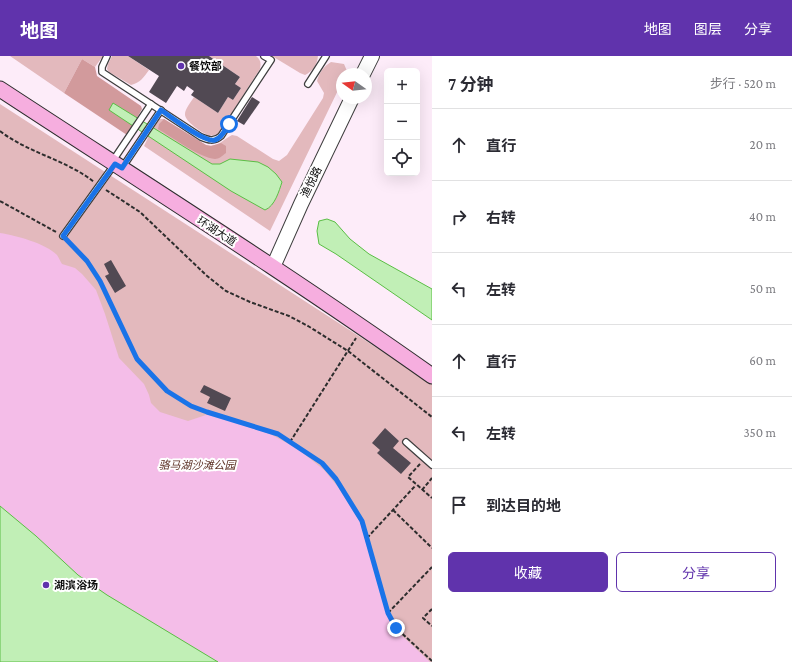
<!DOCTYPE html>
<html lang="zh">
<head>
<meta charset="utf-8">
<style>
  body { margin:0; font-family:"Crimson Pro","Noto Sans SC",serif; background:#f7f7f7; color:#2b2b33 }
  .controls { position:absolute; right:12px; top:12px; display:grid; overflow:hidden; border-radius:6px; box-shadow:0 4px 16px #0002 }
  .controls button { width:36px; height:36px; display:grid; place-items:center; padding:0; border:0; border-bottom:1px solid #e1e1e2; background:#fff; color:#2b2b33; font:20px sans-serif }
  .compass { position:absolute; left:336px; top:12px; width:36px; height:36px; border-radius:50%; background:#fff; box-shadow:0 4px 16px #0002; rotate:285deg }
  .stop { position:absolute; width:12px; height:12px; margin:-9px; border:3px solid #1a73e8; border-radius:50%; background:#fff }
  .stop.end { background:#1a73e8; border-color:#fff; box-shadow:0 1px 4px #0008 }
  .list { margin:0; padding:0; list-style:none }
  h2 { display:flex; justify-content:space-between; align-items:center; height:52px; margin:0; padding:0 16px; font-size:17px }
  h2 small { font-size:13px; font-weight:400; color:#7c7c81 }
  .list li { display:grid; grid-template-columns:26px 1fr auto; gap:12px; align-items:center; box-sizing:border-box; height:72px; padding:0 16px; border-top:1px solid #e1e1e2 }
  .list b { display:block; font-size:15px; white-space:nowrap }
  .list em { font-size:13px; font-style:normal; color:#7c7c81 }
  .actions { display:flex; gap:8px; padding:12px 16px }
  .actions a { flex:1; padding:9px 0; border:1px solid #6033ac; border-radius:6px; text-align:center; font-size:14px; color:#6033ac }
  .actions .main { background:#6033ac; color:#fff }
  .icon { flex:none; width:22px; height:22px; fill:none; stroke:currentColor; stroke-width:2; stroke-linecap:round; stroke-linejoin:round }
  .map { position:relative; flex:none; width:432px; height:606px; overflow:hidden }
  header { display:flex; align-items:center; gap:24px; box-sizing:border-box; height:56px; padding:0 20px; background:#6033ac; color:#fff }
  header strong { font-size:19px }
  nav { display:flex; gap:22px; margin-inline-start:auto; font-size:14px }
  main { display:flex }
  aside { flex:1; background:#fff }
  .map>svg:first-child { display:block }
  .green { fill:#e3b9bd }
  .forest { fill:#d29a9c }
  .sand { fill:#f4bde8 }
  .water { fill:#c1efb6; stroke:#5abe45 }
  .building { fill:#514953 }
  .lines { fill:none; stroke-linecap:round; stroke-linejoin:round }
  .service-casing { stroke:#3e3e3e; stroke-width:8 }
  .tertiary-casing { stroke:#3e3e3e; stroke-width:16 }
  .secondary-casing { stroke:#2d2d2d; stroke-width:17 }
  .path { stroke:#2d2d2d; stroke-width:2; stroke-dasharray:4 2; stroke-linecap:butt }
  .service { stroke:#fff; stroke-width:5.5 }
  .tertiary { stroke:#fff; stroke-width:14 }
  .secondary { stroke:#f6aedf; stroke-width:15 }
  .route { stroke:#1a73e8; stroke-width:5 }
  .poi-dot { fill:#6033ac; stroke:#fff; stroke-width:1.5 }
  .labels { text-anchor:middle; stroke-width:4; stroke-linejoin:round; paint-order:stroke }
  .poi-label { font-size:11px; font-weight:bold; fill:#0b0b0b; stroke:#fff; text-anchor:start }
  .street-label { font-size:11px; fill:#0b0b0b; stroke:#fff }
  .park-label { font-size:11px; font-style:italic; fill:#5b2f23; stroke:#fff }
</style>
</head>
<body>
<header>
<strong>地图</strong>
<nav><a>地图</a><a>图层</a><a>分享</a></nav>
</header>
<main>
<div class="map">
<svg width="432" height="606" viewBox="0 0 432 606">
  <rect width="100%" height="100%" fill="#fdecf9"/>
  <!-- green -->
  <g class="green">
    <path d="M10,0H103L95,11L82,3L64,37Z"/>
    <path d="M112,0H128L149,14C144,21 140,27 131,29L109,16L107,13L108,8Z"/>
    <path d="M209,0H256C261,4 261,7 260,13L218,78C215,79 212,80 208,79C202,77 184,65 185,58C185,53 191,46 194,41L218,57L228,41L233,44L241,32L235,28L240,21Z"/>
    <path d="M272,0H318C317,9 313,15 305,19L300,17Z"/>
    <path d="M331,6L344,8L347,15L346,18H342V26L270,175L144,90L156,65L159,63H164L206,89C218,92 222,84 232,79L237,80L273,103L279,105L287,99L323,42L324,37L317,25C319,17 324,10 331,6Z"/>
    <path d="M0,48L351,275L432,328V606H45L0,576Z"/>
  </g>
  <!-- forest -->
  <g class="forest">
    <path d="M82,3L95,11L97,20L141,50L142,53L127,79L64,37Z"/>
    <path d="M164,63L206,89L211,90L221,87L226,90V97C222,100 219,103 215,103C200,102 172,81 158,73L159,68Z"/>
  </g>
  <!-- sand -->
  <path class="sand" d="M0,177C17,180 45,187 57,199C59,202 60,205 62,208L75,212L82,218L96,234L105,258L119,302L144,328L149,339L151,347L160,356L188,365L209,358L270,378L298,393L324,414L338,431L360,466L387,559L397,575L430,606H218L107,539L78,519L36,480L0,450Z"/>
  <!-- water -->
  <g class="water">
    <path d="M113,47L212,108H220L230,103L258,106L268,111L276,118L282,126C279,135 275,150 265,154L231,135L109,54Z"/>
    <path d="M327,163L335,166L350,183L369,198L432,233V264L336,198L319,188L317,175L319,165Z"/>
    <path d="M0,450L36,480L78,519L107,539L218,606H0Z"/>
  </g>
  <!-- building -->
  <g class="building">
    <path d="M128,0H209L240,21L235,28L241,32L233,44L228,41L218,57L191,39L194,35L187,30L184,35L177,30L166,47L149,36L159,20Z"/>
    <path d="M252,41L260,46L244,69L237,65Z"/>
    <path d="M111,204L126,230L115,237L105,220L109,218L104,208Z"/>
    <path d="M204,329L231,342L225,355L207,347L210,341L200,336Z"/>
    <path d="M385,372L399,385L393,392L411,407L401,418L377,397L380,394L372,387Z"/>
  </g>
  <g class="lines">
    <!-- service casing -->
    <g class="service-casing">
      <g id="service">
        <path d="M107,0L102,11V16L201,81C208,84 214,86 221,80L271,4L264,0"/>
        <path d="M308,28L326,0"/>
        <path d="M112,106L151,48"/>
        <path d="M122,112L161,54"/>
        <path d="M63,180L114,109"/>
        <path d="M406,386L432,409"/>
      </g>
    </g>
    <!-- tertiary casing -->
    <g class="tertiary-casing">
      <g id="tertiary">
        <path d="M363,18L372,0"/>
        <path d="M273,211L301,148L352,42"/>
      </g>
    </g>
    <!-- secondary casing -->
    <g class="secondary-casing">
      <path id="secondary" d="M0,33C145,128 291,220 432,320"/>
    </g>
    <!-- path -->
    <g class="path">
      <path d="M0,75C28,97 67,104 94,126"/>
      <path d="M106,134L140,156L206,219L226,235L250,246L289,260L308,270L348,295L432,361"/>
      <path d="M0,145L56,176"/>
      <path d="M68,185L87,205L100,225L137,303L167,335L191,350L207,356L278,378L322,407L336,423L361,465L388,557L396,572L432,605"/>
      <path d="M290,386L356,282"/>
      <path d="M420,408L408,421L432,442"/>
      <path d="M422,434L432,422"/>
      <path d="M393,454L432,492"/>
      <path d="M367,482L416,429"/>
      <path d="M432,553L423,562L432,570"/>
      <path d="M388,557L432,511"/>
    </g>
    <!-- service -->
    <use href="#service" class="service"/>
    <!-- tertiary -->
    <use href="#tertiary" class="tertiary"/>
    <!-- secondary -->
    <use href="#secondary" class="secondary"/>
  </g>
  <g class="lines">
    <!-- route -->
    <path class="route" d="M229,68C226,73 222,82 215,84C205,87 171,61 161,54L122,112L115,108L63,180L87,205L100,225L137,303L167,335L191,350L207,356L278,378L322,407L336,423L362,465L388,557L396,572"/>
  </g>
  <!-- markers -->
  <g class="poi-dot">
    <circle cx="181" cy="10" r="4"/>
    <circle cx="46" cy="529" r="4"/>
  </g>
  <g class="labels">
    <!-- poi labels -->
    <g class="poi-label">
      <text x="189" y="14">餐饮部</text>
      <text x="54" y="533">湖滨浴场</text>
    </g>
    <!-- street labels -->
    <g class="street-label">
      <text transform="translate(311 126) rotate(-64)" y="4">渔悦路</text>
      <text transform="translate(217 175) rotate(33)" y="4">环湖大道</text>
    </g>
    <!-- park labels -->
    <g class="park-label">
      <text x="197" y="413">骆马湖沙滩公园</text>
    </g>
  </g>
</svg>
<div class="controls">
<button>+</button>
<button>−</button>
<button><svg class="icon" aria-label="locate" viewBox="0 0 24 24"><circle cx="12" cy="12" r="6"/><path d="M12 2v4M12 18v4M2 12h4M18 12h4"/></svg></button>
</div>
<svg class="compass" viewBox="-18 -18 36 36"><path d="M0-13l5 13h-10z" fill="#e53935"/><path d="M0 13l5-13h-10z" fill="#7c7c81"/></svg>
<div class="stop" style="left:229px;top:68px"></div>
<div class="stop end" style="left:396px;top:572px"></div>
</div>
<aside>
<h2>7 分钟<small>步行 · 520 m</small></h2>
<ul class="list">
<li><svg class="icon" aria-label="ahead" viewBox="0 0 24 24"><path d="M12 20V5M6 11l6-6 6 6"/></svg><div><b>直行</b></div><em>20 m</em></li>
<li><svg class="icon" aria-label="right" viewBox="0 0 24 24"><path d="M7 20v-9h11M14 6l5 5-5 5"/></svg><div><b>右转</b></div><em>40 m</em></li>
<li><svg class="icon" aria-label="left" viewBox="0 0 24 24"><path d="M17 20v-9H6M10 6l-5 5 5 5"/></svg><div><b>左转</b></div><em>50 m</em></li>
<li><svg class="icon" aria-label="ahead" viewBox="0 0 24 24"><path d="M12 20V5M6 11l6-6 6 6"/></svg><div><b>直行</b></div><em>60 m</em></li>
<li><svg class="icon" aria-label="left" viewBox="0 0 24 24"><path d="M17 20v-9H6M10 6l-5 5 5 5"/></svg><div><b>左转</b></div><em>350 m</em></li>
<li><svg class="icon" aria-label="arrive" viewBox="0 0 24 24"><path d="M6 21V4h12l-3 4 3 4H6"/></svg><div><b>到达目的地</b></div></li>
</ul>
<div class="actions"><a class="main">收藏</a><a>分享</a></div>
</aside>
</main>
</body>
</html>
